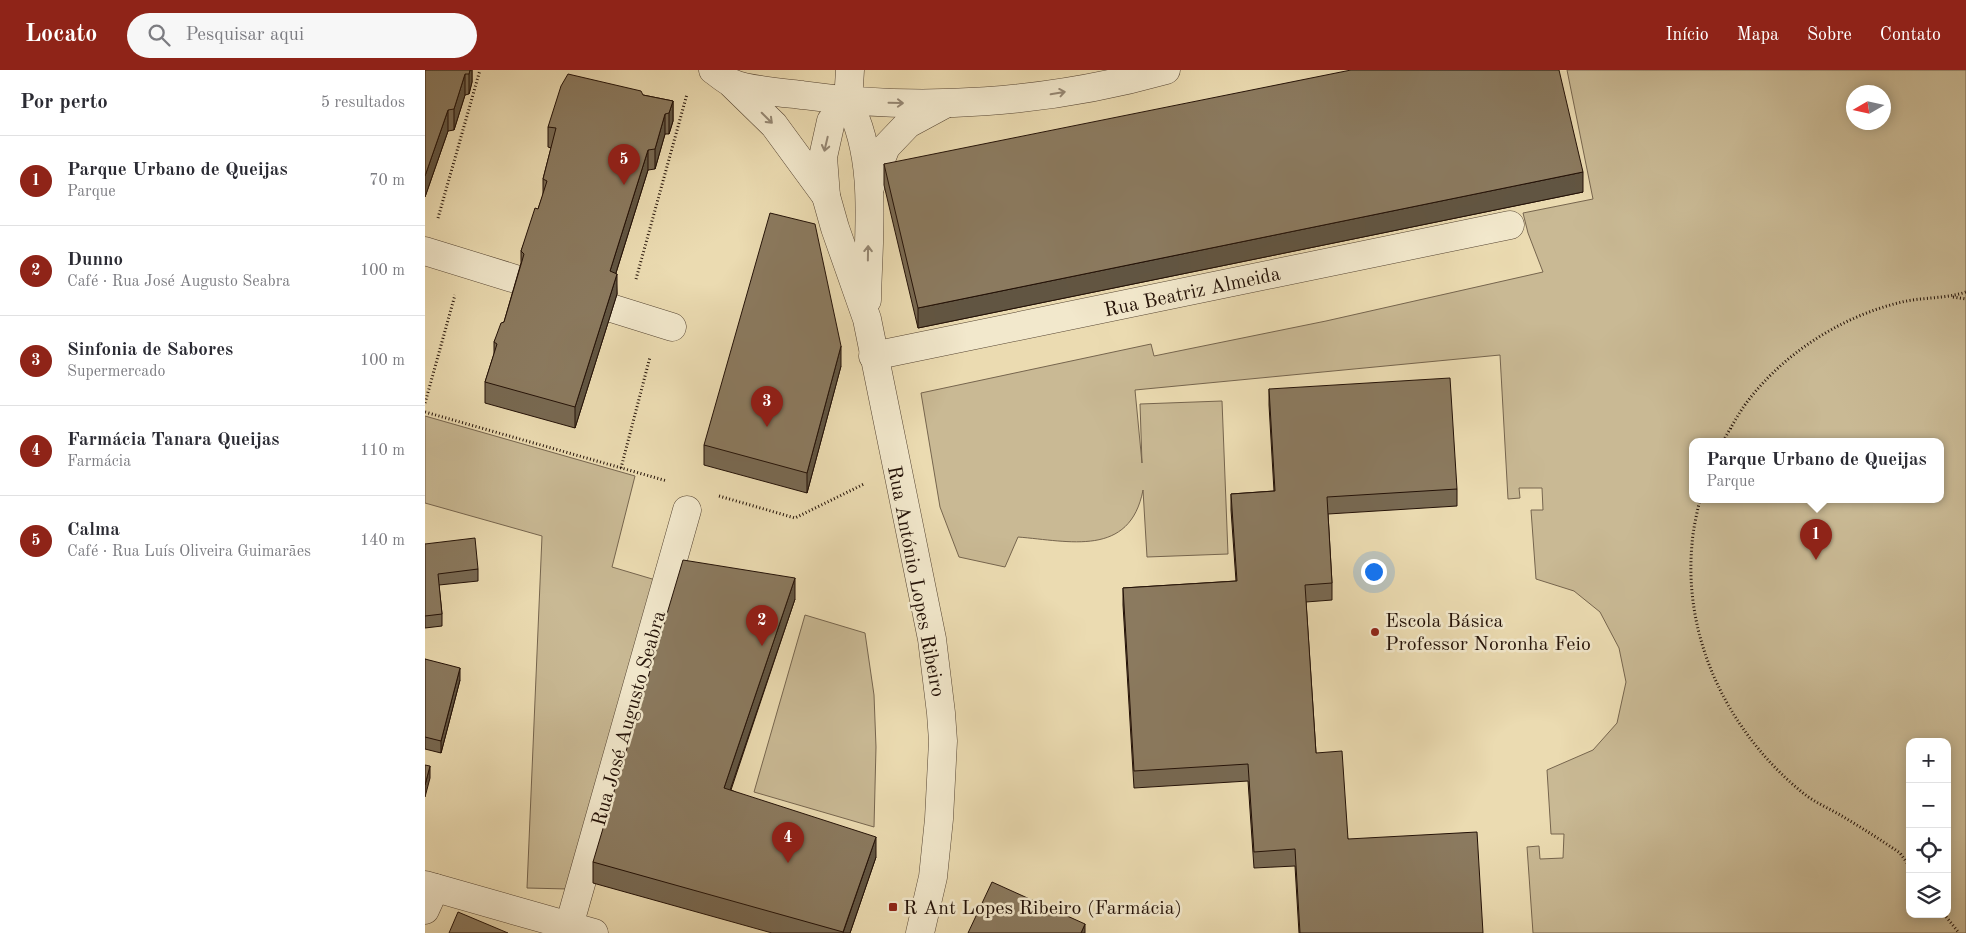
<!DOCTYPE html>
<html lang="pt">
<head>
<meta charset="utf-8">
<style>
  body { margin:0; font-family:"Old Standard TT",serif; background:#f7f7f7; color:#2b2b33 }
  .controls { position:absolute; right:15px; bottom:15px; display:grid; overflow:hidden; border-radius:10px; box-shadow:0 2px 12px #0003 }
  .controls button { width:45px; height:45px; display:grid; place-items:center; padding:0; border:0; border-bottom:1px solid #e1e1e2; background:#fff; color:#2b2b33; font:25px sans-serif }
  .compass { position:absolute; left:1421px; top:15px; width:45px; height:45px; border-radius:50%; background:#fff; box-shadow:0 2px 12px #0003; rotate:261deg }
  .you { position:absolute; left:948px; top:501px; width:18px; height:18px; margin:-12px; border:4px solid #fff; border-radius:50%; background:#1a73e8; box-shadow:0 0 0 8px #1a73e833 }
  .badge { display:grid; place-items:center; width:32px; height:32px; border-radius:50%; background:#8f2418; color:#fff; font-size:16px; font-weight:700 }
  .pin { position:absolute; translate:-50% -41px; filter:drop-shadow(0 1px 2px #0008) }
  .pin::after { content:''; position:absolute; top:26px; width:18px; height:15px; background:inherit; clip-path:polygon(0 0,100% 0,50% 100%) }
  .popup { position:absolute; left:1264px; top:368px; width:255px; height:65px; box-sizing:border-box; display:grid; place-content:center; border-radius:10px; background:#fff; filter:drop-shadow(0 1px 4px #0005); font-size:16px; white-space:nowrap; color:#7c7c81 }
  .popup b { font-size:19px; color:#2b2b33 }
  .popup::after { content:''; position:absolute; left:50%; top:100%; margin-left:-10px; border:10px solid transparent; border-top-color:#fff }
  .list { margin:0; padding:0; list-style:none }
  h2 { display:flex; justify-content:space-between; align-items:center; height:65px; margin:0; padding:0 20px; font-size:21px }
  h2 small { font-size:16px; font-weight:400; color:#7c7c81 }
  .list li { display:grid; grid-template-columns:32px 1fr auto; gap:15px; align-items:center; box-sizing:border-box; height:90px; padding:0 20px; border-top:1px solid #e1e1e2 }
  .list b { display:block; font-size:19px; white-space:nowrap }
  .list p { margin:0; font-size:16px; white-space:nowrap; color:#7c7c81 }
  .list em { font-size:16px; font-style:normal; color:#7c7c81 }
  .icon { flex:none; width:28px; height:28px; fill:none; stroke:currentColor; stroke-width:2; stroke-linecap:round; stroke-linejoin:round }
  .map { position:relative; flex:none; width:1541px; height:863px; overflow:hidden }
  header { display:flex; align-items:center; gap:30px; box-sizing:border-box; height:70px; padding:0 25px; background:#8f2418; color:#fff }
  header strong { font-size:24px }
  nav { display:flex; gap:28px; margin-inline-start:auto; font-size:18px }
  .search { width:350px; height:45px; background:#f7f7f7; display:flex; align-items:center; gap:12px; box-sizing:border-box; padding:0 18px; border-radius:28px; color:#7c7c81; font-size:19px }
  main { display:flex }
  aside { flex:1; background:#fff }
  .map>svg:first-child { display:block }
  .green { fill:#c9b994; stroke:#76654e; fill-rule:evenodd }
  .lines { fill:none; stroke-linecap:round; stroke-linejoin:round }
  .minor-casing { stroke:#554432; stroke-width:29 }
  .path { stroke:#231107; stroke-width:3; stroke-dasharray:1 2.5; stroke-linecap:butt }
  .minor { stroke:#f2e8cc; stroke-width:28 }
  .wall { fill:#786952; stroke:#231107 }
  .shaded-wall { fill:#615542; stroke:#231107 }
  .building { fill:#8b7a5f; stroke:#231107 }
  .oneway { stroke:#958773 }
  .poi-dot { fill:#8f2418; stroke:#f2e8cc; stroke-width:2 }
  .labels { text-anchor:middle; stroke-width:5; stroke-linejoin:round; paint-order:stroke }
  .street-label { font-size:20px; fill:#231107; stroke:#f2e8cc }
  .poi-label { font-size:20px; fill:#231107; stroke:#f2e8cc; text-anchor:start }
</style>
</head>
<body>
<header>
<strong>Locato</strong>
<div class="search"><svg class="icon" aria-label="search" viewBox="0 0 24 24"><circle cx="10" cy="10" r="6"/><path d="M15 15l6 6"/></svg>Pesquisar aqui</div>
<nav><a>Início</a><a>Mapa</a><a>Sobre</a><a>Contato</a></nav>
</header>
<main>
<aside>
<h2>Por perto<small>5 resultados</small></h2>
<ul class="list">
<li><span class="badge">1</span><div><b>Parque Urbano de Queijas</b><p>Parque</p></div><em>70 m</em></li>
<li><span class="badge">2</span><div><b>Dunno</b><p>Café · Rua José Augusto Seabra</p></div><em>100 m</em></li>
<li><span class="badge">3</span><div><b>Sinfonia de Sabores</b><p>Supermercado</p></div><em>100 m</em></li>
<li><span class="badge">4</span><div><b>Farmácia Tanara Queijas</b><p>Farmácia</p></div><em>110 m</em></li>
<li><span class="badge">5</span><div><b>Calma</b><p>Café · Rua Luís Oliveira Guimarães</p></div><em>140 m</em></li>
</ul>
</aside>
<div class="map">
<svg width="1541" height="863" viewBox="0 0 1541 863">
  <rect width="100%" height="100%" fill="#ebdbb1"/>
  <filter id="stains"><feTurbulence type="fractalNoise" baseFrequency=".004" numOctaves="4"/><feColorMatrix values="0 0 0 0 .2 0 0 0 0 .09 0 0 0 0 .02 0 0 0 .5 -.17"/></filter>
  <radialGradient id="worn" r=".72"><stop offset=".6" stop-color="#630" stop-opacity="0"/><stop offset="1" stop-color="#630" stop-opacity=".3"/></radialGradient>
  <!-- green -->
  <g class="green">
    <path d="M1142,0H1541V863H1108L1102,777L1114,776L1115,789L1138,788L1139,764H1126L1122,700L1168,680L1192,653L1201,612L1194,578L1175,542L1149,521L1111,509L1106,440H1118L1117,418H1094L1095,428L1083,429L1075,285L710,320L717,393L715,334L797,331L803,484L722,487L718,420C705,488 644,471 593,467L580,497L534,487L515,437L496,323L726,274L729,286L901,251L1118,202L1103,163L1098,143L1168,129ZM1458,22V52H1428V22ZM1515,371V429H1267V371ZM1485,672H1522V844H1485Z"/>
    <path d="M0,346L210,406L187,497L234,511L143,819L102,818L117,466L0,433Z"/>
    <path d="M380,545L440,563L449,625L451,677L449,757L329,722Z"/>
  </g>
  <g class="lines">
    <!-- minor casing -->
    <g class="minor-casing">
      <g id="minor">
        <path d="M288,0C294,4 300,10 307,13C321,20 360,23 377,25C497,42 624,33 741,0"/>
        <path d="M307,14L349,55L401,126"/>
        <path d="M423,32L406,51L398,87L401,126L410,158L442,249L507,569L516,643L518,671L514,749L508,807L495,863"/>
        <path d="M423,32C454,90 443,166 442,230"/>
        <path d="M423,32L425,0"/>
        <path d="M445,117L461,77L483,54L520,34"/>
        <path d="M0,181L97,211"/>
        <path d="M186,238L247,257"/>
        <path d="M448,286L1085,155"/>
        <path d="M0,815L169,863"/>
        <path d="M0,840L10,818"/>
        <path d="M144,856L262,440"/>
      </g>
    </g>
    <!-- path -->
    <g class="path">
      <path d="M13,148L55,0"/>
      <path d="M211,209L262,24"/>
      <path d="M1528,227L1541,229"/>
      <path d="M0,333L30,225"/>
      <path d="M0,342L242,411"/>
      <path d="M1298,371C1306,358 1313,344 1322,332C1359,283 1417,246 1477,232C1498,227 1520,229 1541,222"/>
      <path d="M196,398L225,287"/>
      <path d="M294,426L370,448L439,414"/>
      <path d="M1275,429C1272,443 1268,459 1267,474C1258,570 1304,663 1378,723C1389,732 1405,739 1417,746C1437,758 1456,770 1475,783L1485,797"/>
      <path d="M1519,844L1534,863"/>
    </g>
    <!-- minor -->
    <use href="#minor" class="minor"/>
  </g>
  <!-- wall -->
  <g class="wall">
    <path d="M0,0H47V12L44,24L40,25L29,60L23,61L0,127Z"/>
    <path d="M218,25L248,31V51L244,64H240L230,99L223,100L191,203L192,224L150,358L60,333V312L69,284V272L79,252L96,193V181L113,139L118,125V109L126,78L123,77V57Z"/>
    <path d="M459,94L1158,122L493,258L459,115Z"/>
    <path d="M416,296L382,423L279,395V375Z"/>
    <path d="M844,319L1032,419V436L903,444L907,513V530L881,532L891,683L923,769L1058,863H874L870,796L829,798L823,711L709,718L698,535V518L811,511L806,440V424L849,421L844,335Z"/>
    <path d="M0,474L53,499V511L14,515L17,544V556L0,558Z"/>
    <path d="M370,529L306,720L451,787L425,863H347L168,813V792Z"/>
    <path d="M0,589L35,610L16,683L0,679Z"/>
  </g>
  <!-- shaded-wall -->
  <g class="shaded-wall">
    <path d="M45,0H47V12L44,24V4Z"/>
    <path d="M40,4V25L29,60V39Z"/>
    <path d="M248,31V51L244,64V43Z"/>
    <path d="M23,40V61L0,127V106Z"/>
    <path d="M240,44V64L230,99V79Z"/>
    <path d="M223,80V100L185,222V201Z"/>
    <path d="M1158,102V122L493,258V238Z"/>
    <path d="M192,204V224L150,358V337Z"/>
    <path d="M416,276V296L382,423V403Z"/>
    <path d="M370,508V529L299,738V718Z"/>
    <path d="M35,598V610L16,683V671Z"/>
    <path d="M5,696V708L0,727V715Z"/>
    <path d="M451,767V787L425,863H418Z"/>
    <path d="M660,854V863H656Z"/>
  </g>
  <!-- building -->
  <g class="building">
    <path d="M0,0H45L44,4H40L29,39L23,40L0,106Z"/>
    <path d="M926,0H1134L1158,102L493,238L459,94Z"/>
    <path d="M143,4L216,21L218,25L248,31L244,43L240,44L230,79L223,80L185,201L192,204L150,337L60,312L72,274L69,272L76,253L79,252L97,191L99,184L96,181L110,138L113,139L122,111L118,109L131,58L123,57L136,16Z"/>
    <path d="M345,143L390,154L416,276L382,403L279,375Z"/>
    <path d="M1025,308L1032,419L902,427L907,513L880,515L891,683L917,681L923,769L1052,762L1058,863H875L870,779L829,782L823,694L709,701L698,518L812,511L806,424L850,421L844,319Z"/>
    <path d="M50,468L53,499L13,504L17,544L0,546V474Z"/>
    <path d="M258,490L370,508L299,718L451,767L418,862L168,792Z"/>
    <path d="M0,589L35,598L16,671L0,667Z"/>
    <path d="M0,695L5,696L0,715Z"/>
    <path d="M567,812L660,854L656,863H543Z"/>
    <path d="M33,842L83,863H24Z"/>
  </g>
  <!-- one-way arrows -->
  <defs><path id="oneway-shaft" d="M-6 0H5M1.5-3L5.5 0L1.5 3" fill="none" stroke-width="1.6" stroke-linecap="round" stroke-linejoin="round" transform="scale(1.25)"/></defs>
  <g class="oneway">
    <use href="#oneway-shaft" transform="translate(633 23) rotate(-10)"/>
    <use href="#oneway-shaft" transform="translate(471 33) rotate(1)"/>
    <use href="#oneway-shaft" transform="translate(342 48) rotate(45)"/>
    <use href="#oneway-shaft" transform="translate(401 74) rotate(103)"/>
    <use href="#oneway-shaft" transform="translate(443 183) rotate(-89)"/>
  </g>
  <!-- markers -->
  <g class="poi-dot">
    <circle cx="950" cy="562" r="5"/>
    <rect x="463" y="832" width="10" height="10" rx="2.5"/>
  </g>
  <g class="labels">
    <!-- street labels -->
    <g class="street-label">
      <text transform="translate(767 221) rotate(-12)" y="7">Rua Beatriz Almeida</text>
      <text transform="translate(492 511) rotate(79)" y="7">Rua António Lopes Ribeiro</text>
      <text transform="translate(203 648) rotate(-74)" y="7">Rua José Augusto Seabra</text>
    </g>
    <!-- poi labels -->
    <g class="poi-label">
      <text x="960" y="557">Escola Básica<tspan x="960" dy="23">Professor Noronha Feio</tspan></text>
      <text x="478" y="844">R Ant Lopes Ribeiro (Farmácia)</text>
    </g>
  </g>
  <rect width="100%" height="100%" filter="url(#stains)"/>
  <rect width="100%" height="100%" fill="url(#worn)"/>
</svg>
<div class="controls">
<button>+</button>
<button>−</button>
<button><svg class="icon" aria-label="locate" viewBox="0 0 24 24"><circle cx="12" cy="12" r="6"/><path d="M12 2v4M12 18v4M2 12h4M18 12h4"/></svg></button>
<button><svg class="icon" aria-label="layers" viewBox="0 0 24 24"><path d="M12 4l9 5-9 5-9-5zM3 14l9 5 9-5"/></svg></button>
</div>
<svg class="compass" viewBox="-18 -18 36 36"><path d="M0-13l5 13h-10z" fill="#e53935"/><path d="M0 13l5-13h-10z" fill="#7c7c81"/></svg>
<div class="you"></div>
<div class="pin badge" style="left:1391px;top:490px">1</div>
<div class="popup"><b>Parque Urbano de Queijas</b>Parque</div>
<div class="pin badge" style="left:337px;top:576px">2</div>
<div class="pin badge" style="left:342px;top:357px">3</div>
<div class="pin badge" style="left:363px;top:793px">4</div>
<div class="pin badge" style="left:199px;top:115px">5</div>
</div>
</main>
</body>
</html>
